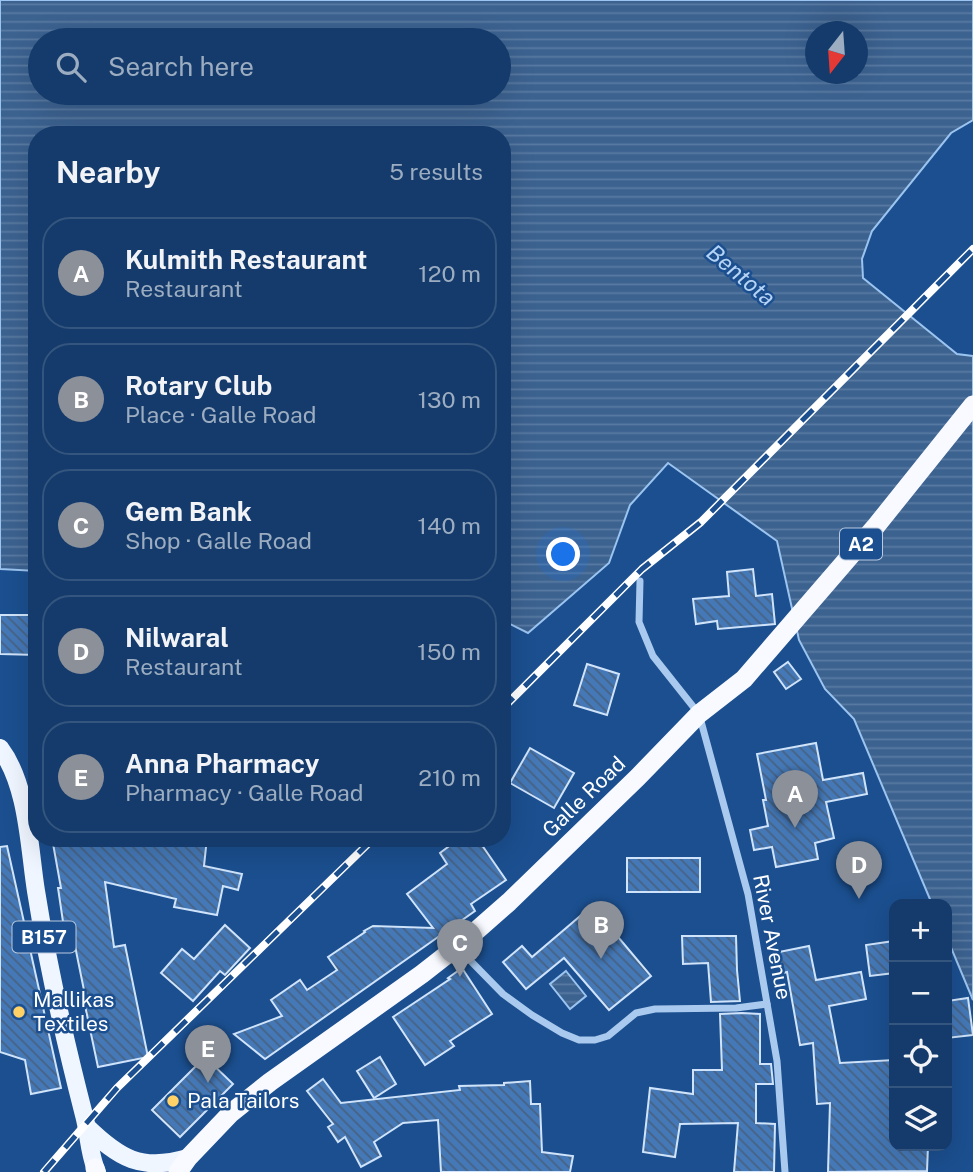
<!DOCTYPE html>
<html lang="en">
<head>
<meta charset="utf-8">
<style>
  body { margin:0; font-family:"Public Sans",sans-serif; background:#214673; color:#f1f3f6 }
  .controls { position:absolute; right:21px; bottom:21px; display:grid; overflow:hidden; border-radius:14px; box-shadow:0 7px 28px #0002 }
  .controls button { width:63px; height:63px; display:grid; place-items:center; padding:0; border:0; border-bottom:2px solid #33557e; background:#143b6b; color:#f1f3f6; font:35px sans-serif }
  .compass { position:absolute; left:805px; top:21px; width:63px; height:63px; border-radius:50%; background:#143b6b; box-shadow:0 7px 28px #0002; rotate:197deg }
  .you { position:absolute; left:564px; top:555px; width:24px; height:24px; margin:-18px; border:5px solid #fff; border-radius:50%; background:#1a73e8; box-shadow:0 0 0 10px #1a73e833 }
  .badge { display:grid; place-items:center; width:46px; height:46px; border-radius:50%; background:#8c9099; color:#fff; font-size:23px; font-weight:700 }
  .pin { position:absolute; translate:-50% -58px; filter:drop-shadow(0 2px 4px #0008) }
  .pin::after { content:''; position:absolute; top:37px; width:24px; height:21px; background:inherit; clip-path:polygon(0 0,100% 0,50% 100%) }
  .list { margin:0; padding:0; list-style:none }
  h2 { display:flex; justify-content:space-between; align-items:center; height:91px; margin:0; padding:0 28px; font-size:30px }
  h2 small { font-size:23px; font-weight:400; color:#9dadc1 }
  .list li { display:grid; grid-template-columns:46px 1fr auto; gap:21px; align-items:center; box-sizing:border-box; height:112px; margin:0 14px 14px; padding:0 14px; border:2px solid #33557e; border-radius:28px }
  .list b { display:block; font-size:26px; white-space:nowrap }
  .list p { margin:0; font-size:23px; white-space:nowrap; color:#9dadc1 }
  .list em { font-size:23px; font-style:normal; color:#9dadc1 }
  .icon { flex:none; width:38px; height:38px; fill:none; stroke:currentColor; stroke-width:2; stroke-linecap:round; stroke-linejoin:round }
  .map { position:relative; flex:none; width:973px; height:1172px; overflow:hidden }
  .search { position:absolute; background:#143b6b; box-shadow:0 7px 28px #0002; left:28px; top:28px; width:483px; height:77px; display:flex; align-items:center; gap:18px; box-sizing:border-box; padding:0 24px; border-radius:38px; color:#9dadc1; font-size:26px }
  .panel { position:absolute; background:#143b6b; box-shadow:0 7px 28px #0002; left:28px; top:126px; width:483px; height:721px; border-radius:28px }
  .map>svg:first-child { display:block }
  .water { fill:url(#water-rules); stroke:#9cc4f0; stroke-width:2; fill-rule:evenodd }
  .building { fill:url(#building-back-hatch); stroke:#cfe3fa; stroke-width:2 }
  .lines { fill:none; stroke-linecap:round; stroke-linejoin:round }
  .minor { stroke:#a9c9ee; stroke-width:7 }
  .primary { stroke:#f0f6ff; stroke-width:18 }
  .trunk { stroke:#f8faff; stroke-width:19 }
  .rail-casing { stroke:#fff; stroke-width:8 }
  .rail { stroke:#1b4f8f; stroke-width:5; stroke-dasharray:16; stroke-linecap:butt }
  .poi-dot { fill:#ffd166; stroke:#1b4f8f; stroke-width:2.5 }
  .labels { text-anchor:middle; stroke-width:5; stroke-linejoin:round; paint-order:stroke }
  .shield { fill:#1b4f8f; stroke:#bbcadd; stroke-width:2 }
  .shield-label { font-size:19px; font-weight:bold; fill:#fff }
  .street-label { font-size:21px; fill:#fff; stroke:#1b4f8f }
  .poi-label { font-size:21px; fill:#fff; stroke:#1b4f8f; text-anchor:start }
  .water-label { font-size:23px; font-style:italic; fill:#b5d3f5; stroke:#1b4f8f }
</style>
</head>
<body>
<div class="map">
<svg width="973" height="1172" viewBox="0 0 973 1172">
  <defs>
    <pattern id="water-rules" width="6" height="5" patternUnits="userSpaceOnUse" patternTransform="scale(1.75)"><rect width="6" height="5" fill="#3c6290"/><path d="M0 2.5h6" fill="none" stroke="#597aa1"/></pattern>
    <pattern id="building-back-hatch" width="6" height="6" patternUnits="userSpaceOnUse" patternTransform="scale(1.75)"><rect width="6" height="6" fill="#4478b7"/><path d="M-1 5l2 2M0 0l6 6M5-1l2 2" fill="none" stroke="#486282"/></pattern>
  </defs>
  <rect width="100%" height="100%" fill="#1b4f8f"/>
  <!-- water -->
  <g class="water">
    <path d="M0,0H973V120L951,133L872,231L862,259L863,278L957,354L973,356V1000L947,938V904H932L854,719L825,689L799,640L777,541L668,463L630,505L609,563L528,633L502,620V135H37V571L0,569ZM816,32H858V74H816ZM40,40H499V93H40Z"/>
    <path d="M566,971L586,996L570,1009L550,984Z"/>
  </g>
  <!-- building -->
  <g class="building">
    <path d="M753,569L756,596L772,594L775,624L718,629L717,621L696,624L693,599L729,596L727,572Z"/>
    <path d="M0,615H37V655L0,654Z"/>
    <path d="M788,662L801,679L786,689L774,672Z"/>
    <path d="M587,664L619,674L607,715L574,705Z"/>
    <path d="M816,743L823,780L863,773L867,794L826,802L834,838L815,843L818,859L776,867L772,847L754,850L750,830L768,826L763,800H766L757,754Z"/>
    <path d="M530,748L574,773L554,808L510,783Z"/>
    <path d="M52,838H207L204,866L242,874L238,890L223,886L217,915L174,907L176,899L105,882L114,947L125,945L148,1057L98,1067L83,996L85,995L74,941L66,942L58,888H61Z"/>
    <path d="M460,838H477L506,880L471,904L475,911L265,1059L234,1034L282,1016L271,1000L300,980L307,990L337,970L328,957L365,932L364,931L373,926L433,928L407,894L447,864L440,853Z"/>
    <path d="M7,846L61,1088L31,1094L25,1060L0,1052V847Z"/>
    <rect x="627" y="858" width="73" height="34"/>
    <path d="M592,906L651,976L609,1010L564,958L526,989L503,962L522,946L532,957Z"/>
    <path d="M225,925L250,948L225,975L220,971L193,1001L161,973L182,949L194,959Z"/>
    <path d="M682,936H736L737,970L740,1001L711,1002L708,963L683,964Z"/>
    <path d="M894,941V973L870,976L866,945Z"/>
    <path d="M809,946L816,980L861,972L866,999L829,1006L840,1063L894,1060V1146H928L927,1171L828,1172L830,1103L817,1104L813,1043L800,1045L787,972L783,973L779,952Z"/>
    <path d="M462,968L492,1014L450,1041L454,1046L425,1065L393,1017L450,979L448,978Z"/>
    <path d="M968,998L973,1035L947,1038V1001Z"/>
    <path d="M742,1013L760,1014V1064H771L773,1084H756V1123L775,1124L774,1172H734L738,1123L680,1124L675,1157L643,1152L650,1088L693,1094V1070H722L720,1014Z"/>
    <path d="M205,1057L233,1084L180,1137L152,1110Z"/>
    <path d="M380,1057L396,1084L374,1098L357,1071Z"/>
    <path d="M323,1079L341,1103L460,1090L459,1086L504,1085V1083L530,1081L531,1104H540L542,1152L573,1156L570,1172H441L438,1120L403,1123L374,1142L381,1156L361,1167L345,1137L338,1142L328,1127L333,1124L307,1091Z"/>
  </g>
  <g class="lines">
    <!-- minor -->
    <g class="minor">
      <path d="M640,581L639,622L653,656L699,714L748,894L777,1061L785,1172"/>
      <path d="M457,947L503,994L532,1015L562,1033L579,1040H595L608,1036L636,1013L655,1009L736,1008L767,1004"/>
    </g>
    <!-- primary -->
    <g class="primary">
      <path d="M0,748C28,785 29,847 36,891C48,967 65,1041 84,1115C89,1133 89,1155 97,1172"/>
      <path d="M87,1127C119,1158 141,1172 188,1158"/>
    </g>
    <!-- trunk -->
    <g class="trunk">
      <path d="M95,1168L96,1172"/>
      <path d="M178,1172L188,1158L231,1113L270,1082L422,974L468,938L509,902L638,777L699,714L744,679L876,526L973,405"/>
    </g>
    <!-- rail casing -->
    <g class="rail-casing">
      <g id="rail">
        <path d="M502,709L642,569L701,522L973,249"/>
        <path d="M44,1172L117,1088L374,838"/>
      </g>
    </g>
    <!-- rail -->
    <use href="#rail" class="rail"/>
  </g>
  <!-- markers -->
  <g class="poi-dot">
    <circle cx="19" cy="1012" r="7"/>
    <circle cx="173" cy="1101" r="7"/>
  </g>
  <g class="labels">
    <!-- shield labels -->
    <g class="shield">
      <rect x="840" y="528.5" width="42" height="31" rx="5"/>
      <rect x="12.5" y="921.5" width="63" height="31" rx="5"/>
    </g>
    <g class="shield-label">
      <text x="861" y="551">A2</text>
      <text x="44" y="944">B157</text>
    </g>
    <!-- street labels -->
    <g class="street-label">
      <text transform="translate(584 797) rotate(-44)" y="7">Galle Road</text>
      <text transform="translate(772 937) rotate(79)" y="7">River Avenue</text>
    </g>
    <!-- poi labels -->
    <g class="poi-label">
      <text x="33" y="1007">Mallikas<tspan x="33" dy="24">Textiles</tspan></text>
      <text x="187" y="1108">Pala Tailors</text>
    </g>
    <!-- water labels -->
    <g class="water-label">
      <text transform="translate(741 275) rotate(40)" y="8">Bentota</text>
    </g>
  </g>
</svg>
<div class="controls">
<button>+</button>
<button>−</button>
<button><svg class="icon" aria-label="locate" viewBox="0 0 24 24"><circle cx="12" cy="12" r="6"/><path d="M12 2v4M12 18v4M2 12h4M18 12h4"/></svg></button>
<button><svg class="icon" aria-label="layers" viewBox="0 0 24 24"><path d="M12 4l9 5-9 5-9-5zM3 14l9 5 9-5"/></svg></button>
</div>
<svg class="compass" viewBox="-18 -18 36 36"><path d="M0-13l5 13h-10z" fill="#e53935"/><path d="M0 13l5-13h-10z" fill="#9dadc1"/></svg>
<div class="you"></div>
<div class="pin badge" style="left:795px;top:828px">A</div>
<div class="pin badge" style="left:601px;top:959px">B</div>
<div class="pin badge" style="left:460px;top:977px">C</div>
<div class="pin badge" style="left:859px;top:899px">D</div>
<div class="pin badge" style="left:208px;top:1083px">E</div>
<div class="search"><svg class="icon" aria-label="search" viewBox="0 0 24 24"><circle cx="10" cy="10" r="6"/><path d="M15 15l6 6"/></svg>Search here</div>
<section class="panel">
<h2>Nearby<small>5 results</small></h2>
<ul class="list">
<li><span class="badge">A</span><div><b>Kulmith Restaurant</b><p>Restaurant</p></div><em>120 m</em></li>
<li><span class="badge">B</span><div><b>Rotary Club</b><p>Place · Galle Road</p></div><em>130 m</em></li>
<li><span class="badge">C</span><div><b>Gem Bank</b><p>Shop · Galle Road</p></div><em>140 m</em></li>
<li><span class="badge">D</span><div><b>Nilwaral</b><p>Restaurant</p></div><em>150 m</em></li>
<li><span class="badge">E</span><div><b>Anna Pharmacy</b><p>Pharmacy · Galle Road</p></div><em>210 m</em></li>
</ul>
</section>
</div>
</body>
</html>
